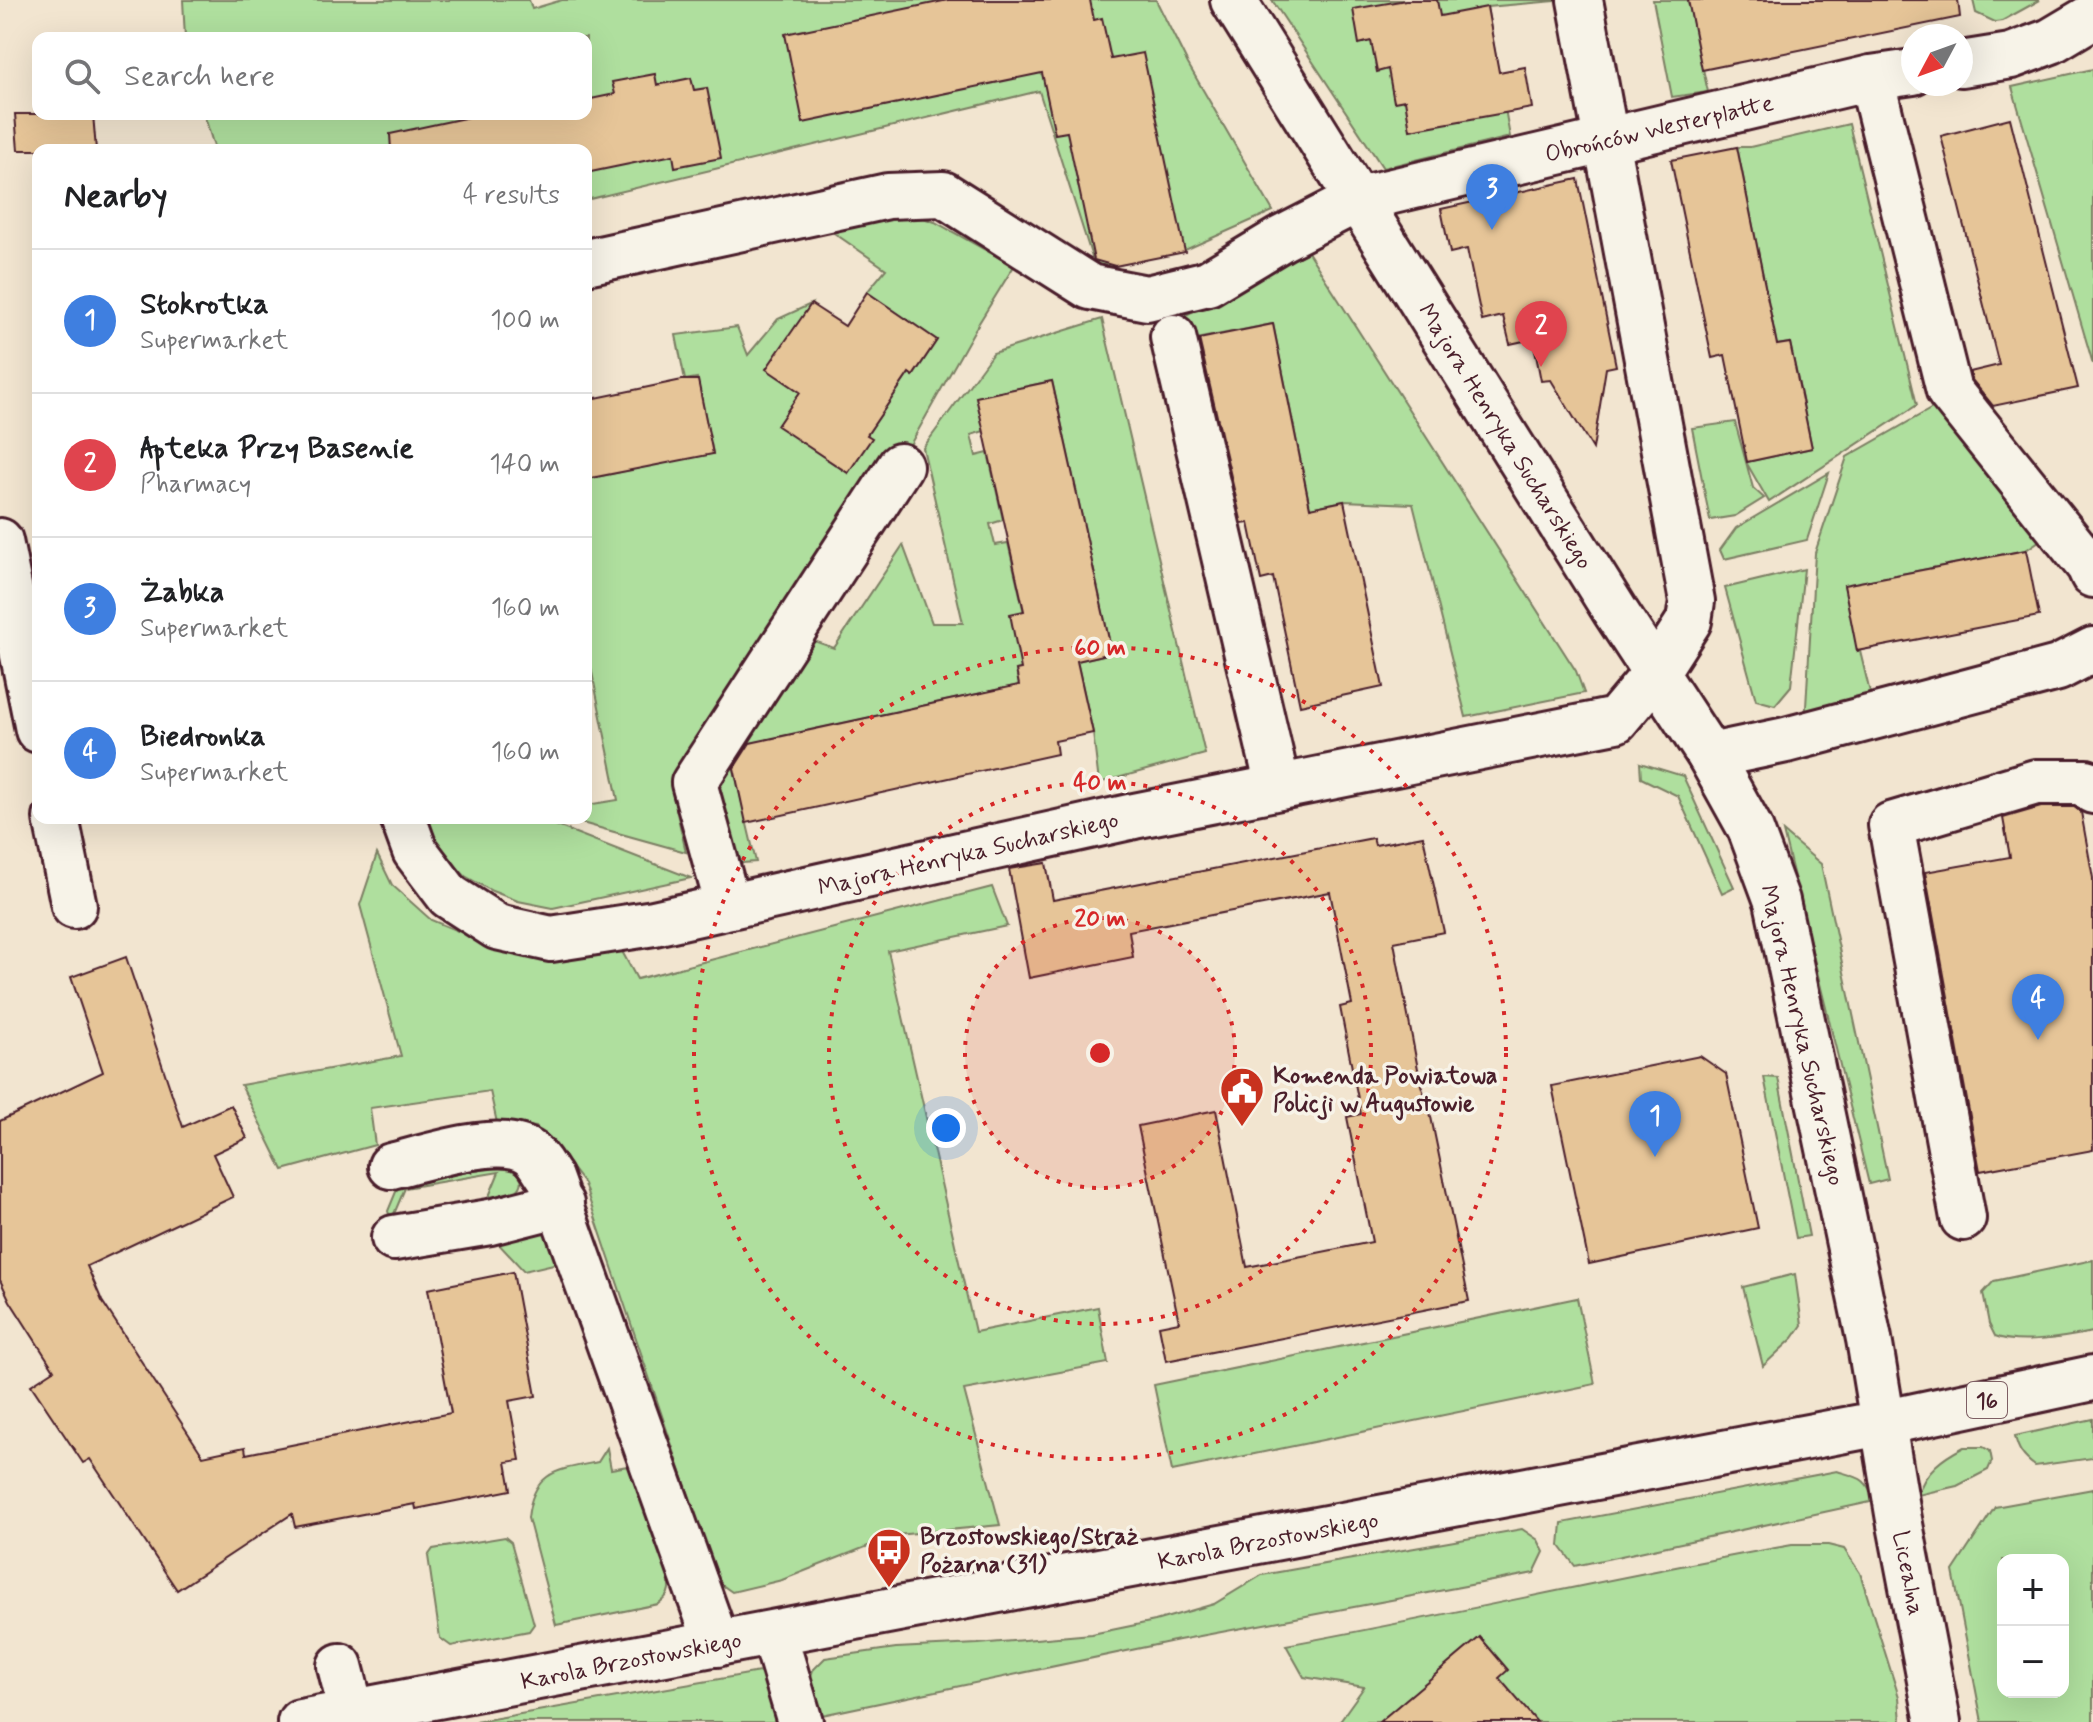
<!DOCTYPE html>
<html lang="en">
<head>
<meta charset="utf-8">
<style>
  body { margin:0; font-family:Mynerve,sans-serif; background:#f6f6f6; color:#202124 }
  .controls { position:absolute; right:24px; bottom:24px; display:grid; overflow:hidden; border-radius:16px; box-shadow:0 8px 32px #0002 }
  .controls button { width:72px; height:72px; display:grid; place-items:center; padding:0; border:0; border-bottom:2px solid #e0e0e0; background:#fff; color:#202124; font:40px sans-serif }
  .compass { position:absolute; left:1901px; top:24px; width:72px; height:72px; border-radius:50%; background:#fff; box-shadow:0 8px 32px #0002; rotate:229deg }
  .you { position:absolute; left:946px; top:1128px; width:28px; height:28px; margin:-20px; border:6px solid #fff; border-radius:50%; background:#1a73e8; box-shadow:0 0 0 12px #1a73e833 }
  .badge { display:grid; place-items:center; width:52px; height:52px; border-radius:50%; background:#1a73e8; color:#fff; font-size:26px; font-weight:700 }
  .pin { position:absolute; translate:-50% -66px; filter:drop-shadow(0 2px 4px #0008) }
  .pin::after { content:''; position:absolute; top:42px; width:28px; height:24px; background:inherit; clip-path:polygon(0 0,100% 0,50% 100%) }
  .list { margin:0; padding:0; list-style:none }
  h2 { display:flex; justify-content:space-between; align-items:center; height:104px; margin:0; padding:0 32px; font-size:34px }
  h2 small { font-size:26px; font-weight:400; color:#757577 }
  .list li { display:grid; grid-template-columns:52px 1fr auto; gap:24px; align-items:center; box-sizing:border-box; height:144px; padding:0 32px; border-top:2px solid #e0e0e0 }
  .list b { display:block; font-size:30px; white-space:nowrap }
  .list p { margin:0; font-size:26px; white-space:nowrap; color:#757577 }
  .list em { font-size:26px; font-style:normal; color:#757577 }
  .icon { flex:none; width:44px; height:44px; fill:none; stroke:currentColor; stroke-width:2; stroke-linecap:round; stroke-linejoin:round }
  .map { position:relative; flex:none; width:2093px; height:1722px; overflow:hidden }
  .search { position:absolute; background:#fff; box-shadow:0 8px 32px #0002; left:32px; top:32px; width:560px; height:88px; display:flex; align-items:center; gap:20px; box-sizing:border-box; padding:0 28px; border-radius:16px; color:#757577; font-size:30px }
  .panel { position:absolute; background:#fff; box-shadow:0 8px 32px #0002; left:32px; top:144px; width:560px; height:680px; border-radius:16px }
  .map>svg:first-child { display:block }
  .green { fill:#afdf9e; stroke:#7c7f64; stroke-width:2; fill-rule:evenodd }
  .building { fill:#e6c598; stroke:#4a1f2b; stroke-width:2 }
  .lines { fill:none; stroke-linecap:round; stroke-linejoin:round }
  .minor-casing { stroke:#4a1f2b; stroke-width:50 }
  .major-casing { stroke:#4a1f2b; stroke-width:50 }
  .minor { stroke:#f7f3e8; stroke-width:44 }
  .major { stroke:#f7f3e8; stroke-width:44 }
  .ring { fill:none; stroke:#d62828; stroke-width:4; stroke-dasharray:4 8 }
  .labels { text-anchor:middle; stroke-width:7; stroke-linejoin:round; paint-order:stroke }
  .shield { fill:#f7f3e8; stroke:#7e5f64; stroke-width:2 }
  .shield-label { font-size:22px; font-weight:bold; fill:#4a1f2b }
  .street-label { font-size:24px; fill:#4a1f2b; stroke:#f7f3e8 }
  .poi-label { font-size:24px; font-weight:bold; fill:#4a1f2b; stroke:#f7f3e8; text-anchor:start }
  .centre { fill:#d62828; stroke:#f7f3e8; stroke-width:4 }
  .ring-label { font-size:24px; text-anchor:middle; font-weight:bold; fill:#d62828; stroke:#f7f3e8; stroke-width:7; stroke-linejoin:round; paint-order:stroke }
</style>
</head>
<body>
<div class="map">
<svg width="2093" height="1722" viewBox="0 0 2093 1722">
  <rect width="100%" height="100%" fill="#f2e5d0"/>
  <filter id="ink" filterUnits="userSpaceOnUse"><feTurbulence type="fractalNoise" baseFrequency=".0125" numOctaves="2"/><feDisplacementMap in="SourceGraphic" scale="16" xChannelSelector="R" yChannelSelector="G"/><feConvolveMatrix kernelMatrix="1 2 1 2 8 2 1 2 1" color-interpolation-filters="sRGB"/></filter>
  <g filter="url(#ink)">
    <!-- green -->
    <g class="green">
      <path d="M183,0H529L532,9L562,0H1156L1188,64L1273,211L1185,250L1096,270L1039,91L586,200V150H215L204,114H586V38H185Z"/>
      <path d="M1272,0H1567L1487,7L1510,137L1383,168Z"/>
      <path d="M1653,0H1688L1708,92L1672,97Z"/>
      <path d="M1973,0H2040L2002,21L1995,22L1976,13Z"/>
      <path d="M2093,69V364L2012,87Z"/>
      <path d="M1849,124L1917,405L1769,502L1746,462L1753,488L1764,498L1735,516L1710,520L1692,428L1735,422L1746,462L1812,448L1790,343L1777,345L1737,147H1750Z"/>
      <path d="M905,212L935,222L1014,266L974,331L906,452L671,787L686,852L564,818H586V805L618,800L586,643V479L713,453L697,378L685,380L676,335L737,327L748,355L778,319L811,304L767,369L800,392L778,425L848,473L871,438L867,435L909,373L914,375L937,340L867,292L886,269L834,233L873,218Z"/>
      <path d="M1308,252L1576,671L1584,693L1466,717L1413,504L1344,501L1310,508L1273,324L1196,339L1178,319Z"/>
      <path d="M1102,319L1205,754L1099,783L1093,733L1077,661L1112,653L1052,381L977,397L984,431L971,435L976,456L988,453L1003,520L990,524L995,545L1008,543L1036,665L1016,670L1019,685L729,748L756,862L727,864L708,772L800,636L834,648L903,545L932,623H963L923,448L993,353Z"/>
      <path d="M1936,406L2046,536L2026,550L1844,585L1873,705L1805,724L1815,553L1847,457Z"/>
      <path d="M1829,473L1807,540L1724,559L1720,550L1736,528Z"/>
      <path d="M1804,569L1791,686L1775,705L1756,700L1725,588Z"/>
      <path d="M1640,763L1683,776L1734,887L1722,893L1678,796L1641,778Z"/>
      <path d="M422,818H537L691,878L553,908L518,901L492,891L465,876L441,850Z"/>
      <path d="M1783,832L1821,864L1888,1179L1869,1184Z"/>
      <path d="M377,854L392,885L431,920L499,948L535,959L573,954L617,942L637,979L992,887L1007,926L888,951L975,1332L1098,1307L1108,1363L964,1390L1000,1525L896,1535L782,1580L732,1592L718,1582L584,1184L557,1149L536,1127L497,1123L490,1091L370,1108L375,1145L283,1170L241,1085L401,1056L360,905Z"/>
      <path d="M1764,1077L1778,1078L1809,1236L1796,1238Z"/>
      <path d="M508,1166C542,1186 504,1200 485,1206L499,1172L405,1188L391,1221L388,1211L400,1182Z"/>
      <path d="M547,1230L562,1262L524,1271L494,1239Z"/>
      <path d="M2093,1260V1332C2067,1337 2019,1346 1995,1336L1989,1324L1983,1293L1994,1281Z"/>
      <path d="M1795,1274L1802,1325L1793,1338L1763,1366L1743,1287Z"/>
      <path d="M1577,1298L1595,1384L1172,1471L1154,1385Z"/>
      <path d="M2093,1419V1458L2035,1466C2023,1457 2018,1450 2015,1436Z"/>
      <path d="M1964,1447H1983L1990,1451L1992,1461L1988,1470L1957,1486L1918,1495C1925,1470 1943,1458 1964,1447Z"/>
      <path d="M607,1448L611,1469L633,1465C642,1490 671,1567 669,1589C668,1596 664,1599 658,1604L556,1625L528,1518C533,1471 557,1470 598,1462Z"/>
      <path d="M1837,1471C1860,1478 1866,1477 1875,1501L1575,1566L1560,1546L1562,1523Z"/>
      <path d="M2093,1489V1722H1982L1953,1571L1995,1507ZM2003,1560H2063V1692H2003Z"/>
      <path d="M1522,1529L1538,1540L1544,1552L1534,1573L1179,1640L817,1716L808,1686L813,1670L825,1658L896,1648L978,1644L1092,1634L1155,1621L1214,1604L1262,1575Z"/>
      <path d="M505,1537L511,1542L534,1624L529,1631L451,1646L440,1638L428,1556L433,1549Z"/>
      <path d="M1792,1545H1828L1844,1549L1860,1573L1899,1697L1901,1722H1339L1364,1687L1304,1677L1286,1645C1455,1614 1623,1575 1792,1545Z"/>
      <path d="M759,1672L770,1684L781,1716L776,1722H475Z"/>
    </g>
    <!-- building -->
    <g class="building">
      <path d="M948,0H1090L1094,20L1102,18L1111,59L1143,53L1185,252L1115,266L1094,260L1067,132L1055,134L1042,73L803,123L785,34Z"/>
      <path d="M1406,0H1437L1440,16L1487,7L1499,72L1525,67L1532,108L1410,130L1405,100L1394,102L1388,69L1377,72L1371,41L1359,44L1353,9Z"/>
      <path d="M1688,0H1958L1960,17L1702,70Z"/>
      <path d="M655,74L657,85L691,78L694,90L707,88L721,158L675,167L673,155L586,173V150H391L390,134L483,114H586V100L615,94L612,82Z"/>
      <path d="M15,114H93L96,150H18Z"/>
      <path d="M2010,118L2078,388L1993,406L1972,380L1970,372L1999,365L1941,136Z"/>
      <path d="M1737,147L1777,345L1790,343L1812,448L1747,462L1725,355L1712,358L1671,160Z"/>
      <path d="M1578,179L1616,366L1606,368L1593,449L1551,380L1541,381L1533,339L1510,344L1503,316L1482,321L1467,249L1450,253L1441,209Z"/>
      <path d="M867,292L937,340L913,376L909,373L867,435L872,438L848,473L777,426L800,392L766,369L811,304L845,326Z"/>
      <path d="M1273,324L1310,508L1344,501L1383,687L1300,705L1273,577L1261,580L1249,523L1242,524L1199,339Z"/>
      <path d="M682,380H698L713,454L586,479V400Z"/>
      <path d="M1052,381L1112,653L1077,661L1093,733L1055,741L1057,754L746,823L734,768L750,743L1019,685L1016,670L1021,669L1010,614L1024,611L976,397Z"/>
      <path d="M2026,550L2039,616L1857,651L1844,585Z"/>
      <path d="M2041,807H2074L2081,812L2093,878V1150L1980,1171L1925,872L2010,857L2003,818Z"/>
      <path d="M1423,836L1444,932L1394,942L1421,1085L1430,1112L1469,1301L1166,1361L1159,1326L1179,1322L1138,1126L1216,1110L1247,1267L1372,1242L1347,1117L1361,1114L1340,1007L1352,1004L1330,892L1129,931L1133,957L1029,978L1009,869L1046,863L1053,900L1373,838L1375,845Z"/>
      <path d="M126,957L183,1127L231,1105L247,1138L213,1154L233,1197L87,1266L102,1301L203,1456L245,1447L246,1454L451,1413L428,1289L513,1272L536,1396L509,1401L520,1460L506,1462L511,1490L416,1509L415,1504L295,1527L292,1514L177,1590L90,1459L83,1463L31,1385L54,1370L10,1301L0,1280V1121L103,1072L71,977Z"/>
      <path d="M1700,1056L1726,1074L1758,1228L1589,1264L1552,1086Z"/>
      <path d="M1480,1637L1508,1670L1499,1678L1537,1722H1379Z"/>
    </g>
    <g class="lines">
      <!-- minor casing -->
      <g class="minor-casing">
        <g id="minor">
          <path d="M1233,0L1615,611L1710,756L1750,828L1777,901L1869,1339L1898,1514L1938,1722"/>
          <path d="M1961,64L2011,56L2051,41L2093,16"/>
          <path d="M1871,78L1949,391L2089,566L2093,575"/>
          <path d="M586,262L888,196L943,194L1090,287L1147,298L1208,283L1281,239L1359,199L1871,78L1913,72"/>
          <path d="M1173,337L1278,787"/>
          <path d="M0,541L38,730"/>
          <path d="M1710,756L1786,740L2058,668L2093,650"/>
          <path d="M56,818L74,906"/>
          <path d="M403,818L415,851L449,896L497,927L551,939L654,923L1134,816L1616,720L1657,671L1689,621L1692,601L1580,0"/>
          <path d="M728,906L694,783L900,466"/>
          <path d="M391,1166C425,1158 502,1131 531,1153C539,1159 544,1170 550,1178L717,1644"/>
          <path d="M1963,1218L1891,825L2036,782H2086L2093,791"/>
          <path d="M394,1238L490,1222L561,1204"/>
          <path d="M774,1634L800,1722"/>
          <path d="M340,1666L352,1713"/>
        </g>
      </g>
      <!-- major casing -->
      <g class="major-casing">
        <path id="major" d="M300,1722L1882,1423L2093,1378"/>
      </g>
      <!-- minor -->
      <use href="#minor" class="minor"/>
      <!-- major -->
      <use href="#major" class="major"/>
    </g>
  </g>
  <!-- distance rings -->
  <circle cx="1100" cy="1053" r="135" fill="#d62828" fill-opacity=".12"/>
  <g class="ring">
    <circle cx="1100" cy="1053" r="135"/>
    <circle cx="1100" cy="1053" r="271"/>
    <circle cx="1100" cy="1053" r="406"/>
  </g>
  <!-- icons -->
  <defs>
    <g id="civic-pin" transform="scale(2.3)"><path d="M0 17L-7.5 6A9.5 9.5 0 1 1 7.5 6Z" fill="#c8321e" stroke="#f7f3e8"/><path d="M-.6-6.5H3V-4.5H.6V-3L4-1V1h2V6H-6V1h2V-1L-.6-3ZM-1.2 2.5V6h2.4V2.5Z" fill="#fff"/></g>
    <g id="bus-pin" transform="scale(2.3)"><path d="M0 17L-7.5 6A9.5 9.5 0 1 1 7.5 6Z" fill="#c8321e" stroke="#f7f3e8"/><path d="M-5-6H5V4H4V6H2V4H-2V6H-4V4H-5ZM-3.5-4V0h7V-4ZM-3.5 1.2v1.5H-2V1.2ZM2 1.2v1.5H3.5V1.2Z" fill="#fff"/></g>
  </defs>
  <g fill-rule="evenodd">
    <use href="#civic-pin" x="1242" y="1089"/>
    <use href="#bus-pin" x="889" y="1550"/>
  </g>
  <g class="labels">
    <!-- shield labels -->
    <rect class="shield" x="1967" y="1382" width="40" height="36" rx="6"/>
    <g class="shield-label">
      <text x="1987" y="1408">16</text>
    </g>
    <!-- street labels -->
    <g class="street-label">
      <text transform="translate(1659 128) rotate(-13)" y="8">Obrońców Westerplatte</text>
      <text transform="translate(1506 436) rotate(58)" y="8">Majora Henryka Sucharskiego</text>
      <text transform="translate(968 853) rotate(-13)" y="8">Majora Henryka Sucharskiego</text>
      <text transform="translate(1803 1035) rotate(77)" y="8">Majora Henryka Sucharskiego</text>
      <text transform="translate(1268 1540) rotate(-11)" y="8">Karola Brzostowskiego</text>
      <text transform="translate(1909 1573) rotate(79)" y="8">Licealna</text>
      <text transform="translate(631 1660) rotate(-11)" y="8">Karola Brzostowskiego</text>
    </g>
    <!-- poi labels -->
    <g class="poi-label">
      <text x="1273" y="1083">Komenda Powiatowa<tspan x="1273" dy="28">Policji w Augustowie</tspan></text>
      <text x="920" y="1544">Brzostowskiego/Straż<tspan x="920" dy="28">Pożarna (31)</tspan></text>
    </g>
  </g>
  <circle cx="1100" cy="1053" r="12" class="centre"/>
  <g class="ring-label">
    <text x="1100" y="655">60 m</text>
    <text x="1100" y="790">40 m</text>
    <text x="1100" y="926">20 m</text>
  </g>
</svg>
<div class="controls">
<button>+</button>
<button>−</button>
</div>
<svg class="compass" viewBox="-18 -18 36 36"><path d="M0-13l5 13h-10z" fill="#e53935"/><path d="M0 13l5-13h-10z" fill="#757577"/></svg>
<div class="you"></div>
<div class="pin badge" style="left:1655px;top:1157px;background:#3f7fe0">1</div>
<div class="pin badge" style="left:1541px;top:367px;background:#e0444e">2</div>
<div class="pin badge" style="left:1492px;top:230px;background:#3f7fe0">3</div>
<div class="pin badge" style="left:2038px;top:1040px;background:#3f7fe0">4</div>
<div class="search"><svg class="icon" aria-label="search" viewBox="0 0 24 24"><circle cx="10" cy="10" r="6"/><path d="M15 15l6 6"/></svg>Search here</div>
<section class="panel">
<h2>Nearby<small>4 results</small></h2>
<ul class="list">
<li><span class="badge" style="background:#3f7fe0">1</span><div><b>Stokrotka</b><p>Supermarket</p></div><em>100 m</em></li>
<li><span class="badge" style="background:#e0444e">2</span><div><b>Apteka Przy Basenie</b><p>Pharmacy</p></div><em>140 m</em></li>
<li><span class="badge" style="background:#3f7fe0">3</span><div><b>Żabka</b><p>Supermarket</p></div><em>160 m</em></li>
<li><span class="badge" style="background:#3f7fe0">4</span><div><b>Biedronka</b><p>Supermarket</p></div><em>160 m</em></li>
</ul>
</section>
</div>
</body>
</html>
